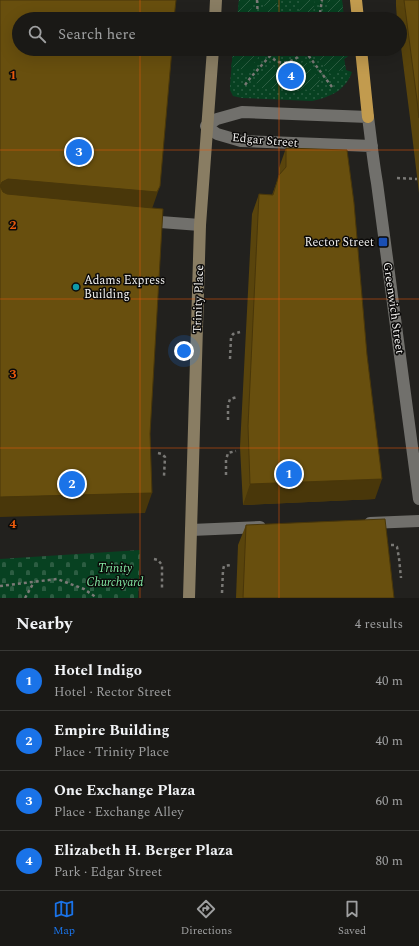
<!DOCTYPE html>
<html lang="en">
<head>
<meta charset="utf-8">
<style>
  body { margin:0; font-family:Spectral,serif; background:#272623; color:#f1f3f6 }
  .you { position:absolute; left:184px; top:351px; width:14px; height:14px; margin:-10px; border:3px solid #fff; border-radius:50%; background:#1a73e8; box-shadow:0 0 0 6px #1a73e833 }
  .badge { display:grid; place-items:center; width:26px; height:26px; border-radius:50%; background:#1a73e8; color:#fff; font-size:13px; font-weight:700 }
  .pin { position:absolute; translate:-50% -50%; border:2px solid #fff; box-shadow:0 1px 4px #0006 }
  .list { margin:0; padding:0; list-style:none }
  h2 { display:flex; justify-content:space-between; align-items:center; height:52px; margin:0; padding:0 16px; font-size:17px }
  h2 small { font-size:13px; font-weight:400; color:#9fa0a1 }
  .list li { display:grid; grid-template-columns:26px 1fr auto; gap:12px; align-items:center; box-sizing:border-box; height:60px; padding:0 16px; border-top:1px solid #383835 }
  .list b { display:block; font-size:15px; white-space:nowrap }
  .list p { margin:0; font-size:13px; white-space:nowrap; color:#9fa0a1 }
  .list em { font-size:13px; font-style:normal; color:#9fa0a1 }
  .icon { flex:none; width:22px; height:22px; fill:none; stroke:currentColor; stroke-width:2; stroke-linecap:round; stroke-linejoin:round }
  .map { position:relative; flex:none; width:419px; height:598px; overflow:hidden }
  .search { position:absolute; background:#1a1916; box-shadow:0 4px 16px #0002; left:12px; right:12px; top:12px; height:44px; display:flex; align-items:center; gap:10px; box-sizing:border-box; padding:0 14px; border-radius:22px; color:#9fa0a1; font-size:15px }
  .sheet { height:292px; background:#1a1916 }
  nav { display:flex; justify-content:space-around; align-items:center; box-sizing:border-box; height:56px; border-top:1px solid #383835; background:#1a1916; font-size:11px; color:#9fa0a1 }
  nav a { display:grid; justify-items:center; gap:2px }
  nav .on { color:#1a73e8 }
  .map>svg:first-child { display:block }
  .cemetery { fill:url(#cemetery-stones) }
  .park { fill:url(#park-dots) }
  .garden { fill:url(#garden-furrows) }
  .lines { fill:none; stroke-linecap:round; stroke-linejoin:round }
  .path { stroke:#7a7976; stroke-width:2.5; stroke-dasharray:3 3; stroke-linecap:butt }
  .pedestrian { stroke:#71706c; stroke-width:12 }
  .minor { stroke:#71706c; stroke-width:12 }
  .secondary { stroke:#897d63; stroke-width:12 }
  .motorway { stroke:#c29b4e; stroke-width:12 }
  .wall { fill:#59440c }
  .shaded-wall { fill:#49370a }
  .building { fill:#684f0e; stroke:#49370a }
  .grid { fill:none; stroke:#e8590c; stroke-width:1; stroke-opacity:0.55 }
  .transit-dot { fill:#1a4fb4; stroke:#0b0a09; stroke-width:1.5 }
  .culture-dot { fill:#0f9aa8; stroke:#0b0a09; stroke-width:1.5 }
  .labels { text-anchor:middle; stroke-width:3; stroke-linejoin:round; paint-order:stroke }
  .street-label { font-size:12px; fill:#f1f0ee; stroke:#0b0a09 }
  .poi-label { font-size:12px; fill:#f1f0ee; stroke:#0b0a09; text-anchor:end }
  .park-label { font-size:12px; font-style:italic; fill:#83e8a4; stroke:#0b0a09 }
  .grid-label { font-size:13px; text-anchor:middle; font-weight:bold; fill:#e8590c; stroke:#0b0a09; stroke-width:3; stroke-linejoin:round; paint-order:stroke }
</style>
</head>
<body>
<div class="map">
<svg width="419" height="598" viewBox="0 0 419 598">
  <defs>
    <pattern id="cemetery-stones" width="16" height="16" patternUnits="userSpaceOnUse"><rect width="16" height="16" fill="#074121"/><path d="M2 7V4a2 2 0 0 1 4 0v3zM10 15v-3a2 2 0 0 1 4 0v3z" fill="#2c5d42"/></pattern>
    <pattern id="park-dots" width="8" height="8" patternUnits="userSpaceOnUse"><rect width="8" height="8" fill="#074121"/><path d="M2 2h.1M6 6h.1" fill="none" stroke="#2c5d42" stroke-width="1.8" stroke-linecap="round"/></pattern>
    <pattern id="garden-furrows" width="10" height="10" patternUnits="userSpaceOnUse"><rect width="10" height="10" fill="#074121"/><path d="M-1 1l2-2M0 10L10 0M9 11l2-2" fill="none" stroke="#2c5d42"/></pattern>
  </defs>
  <rect width="100%" height="100%" fill="#22211e"/>
  <!-- cemetery -->
  <path class="cemetery" d="M140,550L138,598H0V559Z"/>
  <!-- park -->
  <g class="park">
    <path d="M239,0H342L344,19H237Z"/>
    <path d="M233,49H347L348,56L344,59L346,70L352,72C345,91 330,97 312,101L242,98L233,96L230,90V85Z"/>
  </g>
  <!-- garden -->
  <g class="garden">
    <path d="M239,0H251L252,19H237Z"/>
    <path d="M264,0H277L276,19H265Z"/>
    <path d="M300,0H315L312,19H299Z"/>
    <path d="M328,0H342L344,19H325Z"/>
    <path d="M234,49H258V58L246,73L239,68L231,67Z"/>
    <path d="M314,49H347L348,56L344,59L346,70L337,71L330,74L313,50Z"/>
    <path d="M305,61L321,81L317,85L316,90L259,88L255,80L269,65C282,71 293,68 305,61Z"/>
  </g>
  <g class="lines">
    <!-- path -->
    <g class="path">
      <path d="M257,0L258,19"/>
      <path d="M319,19L322,0"/>
      <path d="M266,49C276,70 294,64 306,49"/>
      <path d="M305,51L332,87"/>
      <path d="M245,85L251,77L270,56"/>
      <path d="M397,178L417,179"/>
      <path d="M230,359L231,338L233,334L240,332"/>
      <path d="M228,420V405L230,399L237,397"/>
      <path d="M158,453L162,454L165,457L164,476"/>
      <path d="M226,475V460L228,453L236,451"/>
      <path d="M385,545H394L397,547L399,558L401,578"/>
      <path d="M154,559L158,560L162,565V589"/>
      <path d="M0,586L57,579L84,589L97,598"/>
      <path d="M222,593L223,570L224,566L231,565"/>
      <path d="M25,598L34,582"/>
    </g>
    <!-- pedestrian -->
    <path class="pedestrian" d="M147,221L200,225"/>
    <!-- minor -->
    <g class="minor">
      <path d="M372,146L241,141L217,134L206,126L217,119L242,112L368,117C371,139 373,161 377,183L419,499"/>
      <path d="M370,523L419,521"/>
      <path d="M191,530L260,527"/>
    </g>
    <!-- secondary -->
    <g class="secondary">
      <path d="M215,19L216,0"/>
      <path d="M189,598L200,225L213,49"/>
    </g>
    <!-- motorway -->
    <g class="motorway">
      <path d="M356,0L358,19"/>
      <path d="M361,49L368,117"/>
    </g>
  </g>
  <!-- wall -->
  <g class="wall">
    <path d="M396,0H419V193L410,118L400,39V19H397L396,6Z"/>
    <path d="M286,148L375,499L243,505L240,447L252,214L259,194L272,195L279,176V168Z"/>
    <path d="M246,525L394,598H236L238,545Z"/>
  </g>
  <!-- shaded-wall -->
  <g class="shaded-wall">
    <path d="M8,179L160,186L153,206L150,213L1,200L0,186L2,182Z"/>
    <path d="M382,479L375,499L243,505L250,484Z"/>
    <path d="M152,493L145,513L0,517V497Z"/>
  </g>
  <!-- building -->
  <g class="building">
    <path d="M0,0H176L174,19H19V49H172L160,186L157,192L8,179L2,182L0,186Z"/>
    <path d="M404,0H419V118L417,100Z"/>
    <path d="M286,148L347,150L354,203L367,355L382,479L250,484L248,426L259,194L273,195L279,175L286,167Z"/>
    <path d="M0,186L3,192L7,194L163,209L150,434L152,493L0,497Z"/>
    <path d="M385,519L394,598H243L246,525Z"/>
  </g>
  <!-- grid -->
  <path class="grid" d="M140,0V19M279,0V19M140,49V598M279,49V598M0,150H419M0,299H419M0,448H419"/>
  <!-- markers -->
  <rect class="transit-dot" x="378" y="237" width="10" height="10" rx="2"/>
  <circle class="culture-dot" cx="76" cy="287" r="4"/>
  <g class="labels">
    <!-- street labels -->
    <g class="street-label">
      <text transform="translate(265 140) rotate(5)" y="4">Edgar Street</text>
      <text transform="translate(198 299) rotate(-88)" y="4">Trinity Place</text>
      <text transform="translate(394 308) rotate(82)" y="4">Greenwich Street</text>
    </g>
    <!-- poi labels -->
    <g class="poi-label">
      <text x="374" y="246">Rector Street</text>
      <text x="84" y="284" text-anchor="start">Adams Express<tspan x="84" dy="14">Building</tspan></text>
    </g>
    <!-- park labels -->
    <g class="park-label">
      <text x="115" y="572">Trinity<tspan x="115" dy="14">Churchyard</tspan></text>
    </g>
  </g>
  <g class="grid-label">
    <text x="13" y="79">1</text>
    <text x="13" y="229">2</text>
    <text x="13" y="378">3</text>
    <text x="13" y="528">4</text>
  </g>
</svg>
<div class="you"></div>
<div class="pin badge" style="left:289px;top:474px">1</div>
<div class="pin badge" style="left:72px;top:484px">2</div>
<div class="pin badge" style="left:79px;top:152px">3</div>
<div class="pin badge" style="left:291px;top:76px">4</div>
<div class="search"><svg class="icon" aria-label="search" viewBox="0 0 24 24"><circle cx="10" cy="10" r="6"/><path d="M15 15l6 6"/></svg>Search here</div>
</div>
<section class="sheet">
<h2>Nearby<small>4 results</small></h2>
<ul class="list">
<li><span class="badge">1</span><div><b>Hotel Indigo</b><p>Hotel · Rector Street</p></div><em>40 m</em></li>
<li><span class="badge">2</span><div><b>Empire Building</b><p>Place · Trinity Place</p></div><em>40 m</em></li>
<li><span class="badge">3</span><div><b>One Exchange Plaza</b><p>Place · Exchange Alley</p></div><em>60 m</em></li>
<li><span class="badge">4</span><div><b>Elizabeth H. Berger Plaza</b><p>Park · Edgar Street</p></div><em>80 m</em></li>
</ul>
</section>
<nav>
<a class="on"><svg class="icon" aria-label="map" viewBox="0 0 24 24"><path d="M3 6l6-2 6 2 6-2v14l-6 2-6-2-6 2zM9 4v14M15 6v14"/></svg>Map</a>
<a><svg class="icon" aria-label="directions" viewBox="0 0 24 24"><path d="M12 3l9 9-9 9-9-9zM9 14v-3h6M13 9l2 2-2 2"/></svg>Directions</a>
<a><svg class="icon" aria-label="saved" viewBox="0 0 24 24"><path d="M7 4h10v16l-5-4-5 4z"/></svg>Saved</a>
</nav>
</body>
</html>
